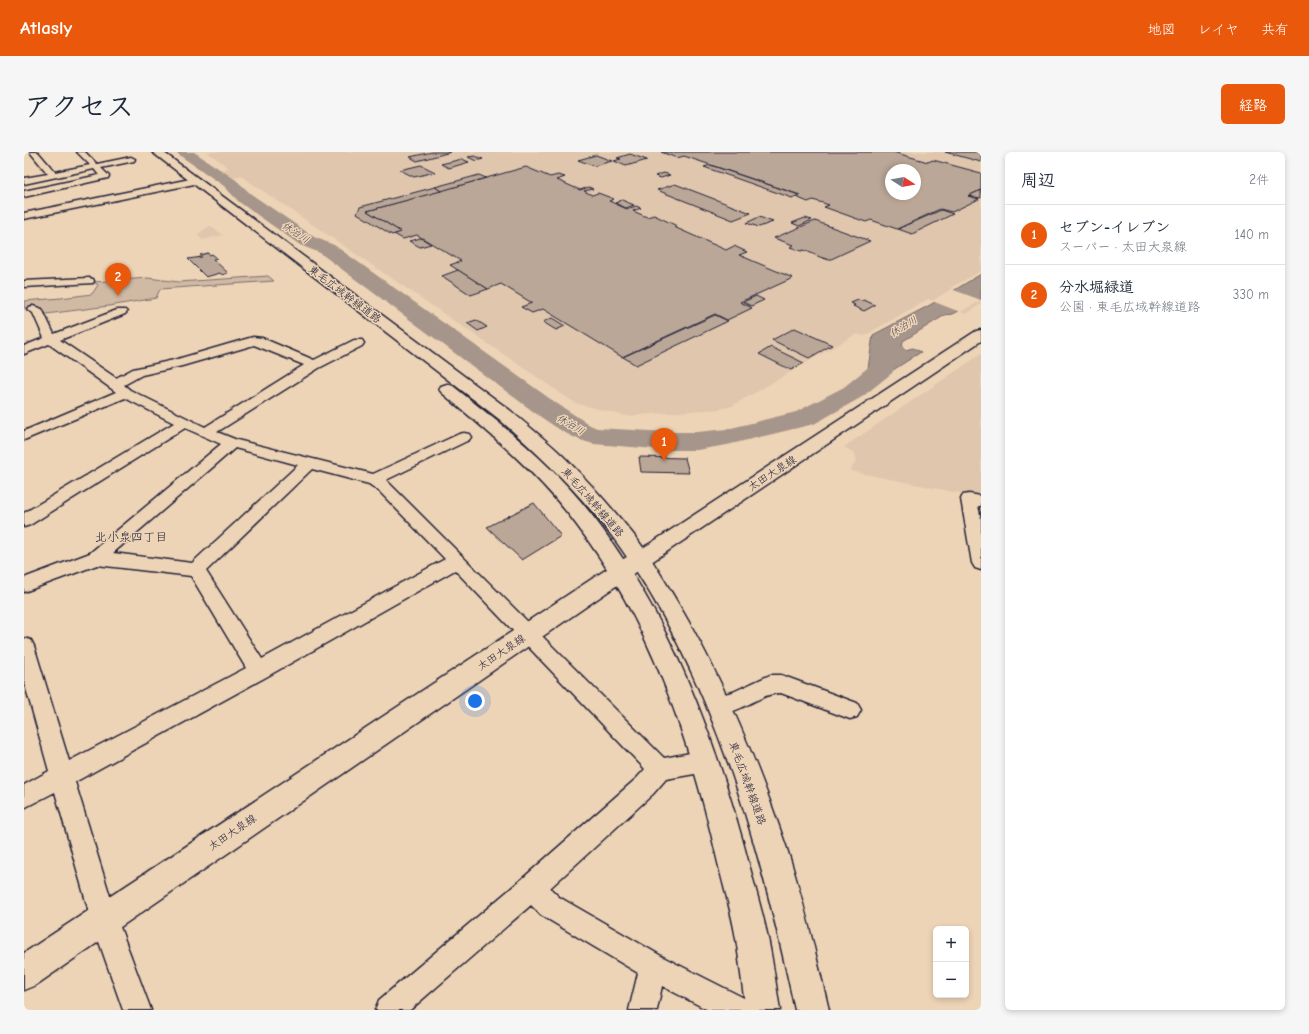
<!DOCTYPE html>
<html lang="ja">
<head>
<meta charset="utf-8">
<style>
  body { margin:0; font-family:"Comic Neue","Klee One",sans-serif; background:#f6f6f7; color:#1f2937 }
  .controls { position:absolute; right:12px; bottom:12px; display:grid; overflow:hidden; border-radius:6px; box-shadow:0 2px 6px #0003 }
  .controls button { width:36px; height:36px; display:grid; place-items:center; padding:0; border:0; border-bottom:1px solid #e0e1e3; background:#fff; color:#1f2937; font:20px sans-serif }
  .compass { position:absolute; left:861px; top:12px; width:36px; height:36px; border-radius:50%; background:#fff; box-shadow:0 2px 6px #0003; rotate:101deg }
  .you { position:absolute; left:451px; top:549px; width:14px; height:14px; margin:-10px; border:3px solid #fff; border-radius:50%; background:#1a73e8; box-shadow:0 0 0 6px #1a73e833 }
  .badge { display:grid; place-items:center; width:26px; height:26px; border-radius:50%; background:#ea580c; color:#fff; font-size:13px; font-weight:700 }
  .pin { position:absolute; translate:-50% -33px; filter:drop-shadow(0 1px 2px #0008) }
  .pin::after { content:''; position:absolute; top:21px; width:14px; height:12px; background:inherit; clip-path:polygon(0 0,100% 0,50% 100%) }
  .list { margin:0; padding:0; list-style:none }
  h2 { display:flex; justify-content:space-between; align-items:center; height:52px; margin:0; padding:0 16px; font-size:17px }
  h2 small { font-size:13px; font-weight:400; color:#747a83 }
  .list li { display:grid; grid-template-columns:26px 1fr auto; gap:12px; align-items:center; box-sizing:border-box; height:60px; padding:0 16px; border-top:1px solid #e0e1e3 }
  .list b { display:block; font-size:15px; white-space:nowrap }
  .list p { margin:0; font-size:13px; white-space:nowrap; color:#747a83 }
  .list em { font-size:13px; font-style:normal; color:#747a83 }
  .map { position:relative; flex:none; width:957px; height:858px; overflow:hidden; border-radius:6px }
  header { display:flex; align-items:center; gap:24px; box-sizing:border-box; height:56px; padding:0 20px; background:#ea580c; color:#fff }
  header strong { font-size:19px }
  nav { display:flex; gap:22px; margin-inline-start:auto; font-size:14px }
  .intro { display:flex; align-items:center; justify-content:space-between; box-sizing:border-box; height:96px; padding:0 24px }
  h1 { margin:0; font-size:28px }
  .button { padding:10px 18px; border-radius:6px; background:#ea580c; color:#fff; font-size:14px; font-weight:700 }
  main { display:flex; gap:24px; padding:0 24px }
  aside { flex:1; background:#fff; border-radius:6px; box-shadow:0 2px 6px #0003 }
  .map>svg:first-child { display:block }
  .built { fill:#dfc6ad; fill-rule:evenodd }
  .green { fill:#d1baa4; stroke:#7a6e70 }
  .water { fill:#a6958a; stroke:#71676a }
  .pier { fill:#eed4b6 }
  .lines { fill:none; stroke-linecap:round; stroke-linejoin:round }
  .river { fill:#a6958a; fill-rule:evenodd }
  .building { fill:#bba797; stroke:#22223b; fill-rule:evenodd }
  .minor-casing { stroke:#22223b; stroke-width:3 }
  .tertiary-casing { stroke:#22223b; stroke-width:3 }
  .secondary-casing { stroke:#22223b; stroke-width:3 }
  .trunk-casing { stroke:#22223b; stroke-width:3 }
  .minor { fill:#eed4b6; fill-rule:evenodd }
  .tertiary { fill:#eed4b6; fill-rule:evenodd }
  .secondary { fill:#eed4b6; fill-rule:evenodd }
  .trunk { fill:#eed4b6; fill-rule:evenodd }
  .labels { text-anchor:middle; stroke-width:3; stroke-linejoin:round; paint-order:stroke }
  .far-water-label { font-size:10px; font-style:italic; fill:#4a4453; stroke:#eed4b6 }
  .street-label { font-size:11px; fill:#22223b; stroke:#eed4b6 }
  .neighbourhood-label { font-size:12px; fill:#22223b; stroke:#eed4b6 }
</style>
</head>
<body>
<header>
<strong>Atlasly</strong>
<nav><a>地図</a><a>レイヤ</a><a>共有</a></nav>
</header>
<div class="intro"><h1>アクセス</h1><a class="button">経路</a></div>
<main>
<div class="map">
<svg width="957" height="858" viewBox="0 0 957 858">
  <rect width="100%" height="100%" fill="#eed4b6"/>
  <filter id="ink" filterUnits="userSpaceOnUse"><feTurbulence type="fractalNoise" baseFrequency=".025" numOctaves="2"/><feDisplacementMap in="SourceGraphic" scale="8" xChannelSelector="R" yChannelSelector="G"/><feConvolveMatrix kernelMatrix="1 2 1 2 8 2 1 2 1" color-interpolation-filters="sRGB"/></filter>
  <g filter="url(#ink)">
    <!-- built -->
    <g class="built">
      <path d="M183,0H957V119L926,136L957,148V152L942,162L904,147L840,184L832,182L708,254L696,257L602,264L551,251L217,24L194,29L183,21L205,16ZM867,18H891V42H867Z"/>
      <path d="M185,74H187L199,83L179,88L173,83Z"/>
      <path d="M957,202V344L930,340L826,319L831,311L832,306L829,300L820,295Z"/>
    </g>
    <!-- green -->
    <path class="green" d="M244,124L250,129L136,137L132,146L85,154L22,162L16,155L0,156V149L37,146L68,142L74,133L70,130L124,126L155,130Z"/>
    <!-- water -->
    <path class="water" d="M957,122V147L928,162L921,163L879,189L878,194L881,198L889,196L897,200L852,229L842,230L849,183L906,153Z"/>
    <!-- pier -->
    <path class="pier" d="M927,137L957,148V149L936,160L908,149Z"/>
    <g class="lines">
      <!-- river -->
      <path class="river" d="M153,0H170L212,28L227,42L290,85L310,93L327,105L532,251L566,273L573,276L644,280H673L703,277L772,260L820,235L847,213L849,191L853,186L861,184L869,186C875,194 873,213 868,221L838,245L790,272L703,293L673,298H644L570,292C547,287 533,276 514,263L296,101L276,93L215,50L200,34L155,3Z"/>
    </g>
    <!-- building -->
    <g class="building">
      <path d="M408,0H427L393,9L386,5Z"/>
      <path d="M637,0H869L904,10L909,8L957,21V38L944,44L955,47L928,60L916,57L873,77L847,68L842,70L800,55L805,53L789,48L784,50L772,45L776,43L660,4L653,6ZM867,18H891V42H867Z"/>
      <path d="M921,0H957V10Z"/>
      <path d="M606,2L623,8L602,14L590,9L597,7L593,6Z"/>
      <path d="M572,3L588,9L570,14L554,8Z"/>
      <path d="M451,4L459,7L452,9L444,5Z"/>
      <path d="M438,7L445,10L425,16L417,12Z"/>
      <path d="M397,13L411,20L390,25L376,18Z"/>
      <path d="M686,13L775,43L768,46L680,15Z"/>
      <path d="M502,15L526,25L534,23L541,25L533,28L556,38L565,35L569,37L560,39L568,43L574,41L590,47L585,49L603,57L612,54L617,56L609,59L623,65L630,63L653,74L650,75L702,98L710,94L723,100L715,103L769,126L716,150L728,156L703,168L691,162L598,205L519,157L508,161L497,155L508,151L477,132L464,137L426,113L437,109L393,83L379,87L370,82L377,80L343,59Z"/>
      <path d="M640,21L646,23L637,26L631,24Z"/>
      <path d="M455,23L462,26L417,39L411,35Z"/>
      <path d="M651,32L727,61L709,68L633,38Z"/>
      <path d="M411,35L417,39L343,59L377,80L368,83L333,61L336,55Z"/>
      <path d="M957,38V46L944,44Z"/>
      <path d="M598,48L610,53L602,56L591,51Z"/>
      <path d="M917,58L929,62L888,82L874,77Z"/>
      <path d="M735,65L749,70L735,75L722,71Z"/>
      <path d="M781,66L788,68L775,74L768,71Z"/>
      <path d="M791,69L846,89L805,108L796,105L780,98L777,99L766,95L769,93L750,86Z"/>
      <path d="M397,86L407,92L396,95L385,89Z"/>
      <path d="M184,101L185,103L188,102L193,106L189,107L204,121L198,123L196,121L182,125L164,107L178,105L176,103Z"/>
      <path d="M434,118L464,137L447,143L418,124Z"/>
      <path d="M732,144L740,148L727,154L719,150Z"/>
      <path d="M834,148L838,149L840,148L851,153L840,159L829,154L831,153L827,151Z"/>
      <path d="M691,163L704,169L612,213L599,205Z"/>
      <path d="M528,166L541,174L532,178L519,170Z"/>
      <path d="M452,168L463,175L454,179L443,171Z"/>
      <path d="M771,176L808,193L785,206L748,188Z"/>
      <path d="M747,195L780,211L767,218L735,202Z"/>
      <path d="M615,305L661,306L665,321L617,320Z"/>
      <path d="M510,351L537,384L498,408L463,375Z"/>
    </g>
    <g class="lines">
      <!-- minor casing -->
      <g class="minor-casing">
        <g id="minor">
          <path d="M6,0H14L31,20L66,13L53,0H61L73,12L107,5L111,7L110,9L77,16L85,24L84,26L0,45V39L75,23L70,17L0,32V26L24,22Z"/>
          <path d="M65,126L69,127L70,129L69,131L0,135V129Z"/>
          <path d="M9,154L18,157L30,182L93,158H101L103,160L101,162L36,188L92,226L109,217L150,208L229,185L238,186L290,208L330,188H338L340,191L338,194L295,216L193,280L213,288L349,322L435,282L440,281L445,282L447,285L445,288L362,328L640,606L682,598L690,601L693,609L690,617L682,620L642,627L629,642L526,736L535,745L639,805L724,848L728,858H684L638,834L633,858H605L614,821L517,763L507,753L386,858H351L355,848L498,727L613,626L621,617L431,418L242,525L51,630L93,767L127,858H99L67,767L31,640L0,656V633L25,619L0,529V486L7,488L10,494L45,609L222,516L167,424L73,413L0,440V426L66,401L197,292L161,276L6,373L0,375V361L150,271L101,246L0,288V279L92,240L25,192L0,202V194L20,186L9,161L3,157L5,155ZM230,193L280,213L181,275L106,238L100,233L118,223L158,214ZM211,296L274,313L168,411L89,401ZM288,317L345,332L355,339L421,407L238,507L182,419Z"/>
          <path d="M945,342L957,344V354H954L957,367V418L951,416L948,411L937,347L939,343Z"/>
          <path d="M746,523H757L833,551L837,558L833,565L826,567L757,541C732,541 713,568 687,559L684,552L687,545L709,540Z"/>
        </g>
      </g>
      <!-- tertiary casing -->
      <g class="tertiary-casing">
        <path id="tertiary" d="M171,26L175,27L176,29L175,31L0,67V61Z"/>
      </g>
      <!-- secondary casing -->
      <g class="secondary-casing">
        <path id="secondary" d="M957,178V189L605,425L12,833L0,838V801L589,413L627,391L952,179Z"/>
      </g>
      <!-- trunk casing -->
      <g class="trunk-casing">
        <g id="trunk">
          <path d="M128,0H139L487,259C505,275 525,290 542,307C566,331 588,356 609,382C628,406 643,433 658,458C702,533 735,615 763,697C780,749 792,804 805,858H771C737,699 691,529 596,395C561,346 519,306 475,267Z"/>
          <path d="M423,232L429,234C478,273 528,312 567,362C648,466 693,590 726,716C732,739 739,762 744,786C749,810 752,834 756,858H722C718,834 716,811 712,787C708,762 700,736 694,711C667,592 627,470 552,372C514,321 466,281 417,240L415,237L417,234Z"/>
        </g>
      </g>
      <!-- minor -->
      <use href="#minor" class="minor"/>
      <!-- tertiary -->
      <use href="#tertiary" class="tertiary"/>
      <!-- secondary -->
      <use href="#secondary" class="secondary"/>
      <!-- trunk -->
      <use href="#trunk" class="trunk"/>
    </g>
  </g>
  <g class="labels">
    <!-- far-water labels -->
    <g class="far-water-label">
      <text transform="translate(272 80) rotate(34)" y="4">休泊川</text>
      <text transform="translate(879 174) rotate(-31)" y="4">休泊川</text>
      <text transform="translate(547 272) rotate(31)" y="4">休泊川</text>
    </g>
    <!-- street labels -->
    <g class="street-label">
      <text transform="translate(321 142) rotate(37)" y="4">東毛広域幹線道路</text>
      <text transform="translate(748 321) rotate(-33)" y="4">太田大泉線</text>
      <text transform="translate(569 350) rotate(49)" y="4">東毛広域幹線道路</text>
      <text transform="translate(477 500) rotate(-34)" y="4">太田大泉線</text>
      <text transform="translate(724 631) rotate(70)" y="4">東毛広域幹線道路</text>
      <text transform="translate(208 680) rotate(-34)" y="4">太田大泉線</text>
    </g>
    <!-- neighbourhood labels -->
    <g class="neighbourhood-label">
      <text x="107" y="389">北小泉四丁目</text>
    </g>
  </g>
</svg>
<div class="controls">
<button>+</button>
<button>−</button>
</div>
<svg class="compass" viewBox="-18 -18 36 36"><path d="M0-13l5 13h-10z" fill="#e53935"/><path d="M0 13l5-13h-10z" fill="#747a83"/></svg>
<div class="you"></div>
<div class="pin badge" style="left:640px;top:309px">1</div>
<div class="pin badge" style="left:94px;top:144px">2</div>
</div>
<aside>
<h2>周辺<small>2件</small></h2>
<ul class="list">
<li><span class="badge">1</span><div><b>セブン-イレブン</b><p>スーパー · 太田大泉線</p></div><em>140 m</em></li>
<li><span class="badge">2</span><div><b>分水堀緑道</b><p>公園 · 東毛広域幹線道路</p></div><em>330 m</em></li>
</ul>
</aside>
</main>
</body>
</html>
